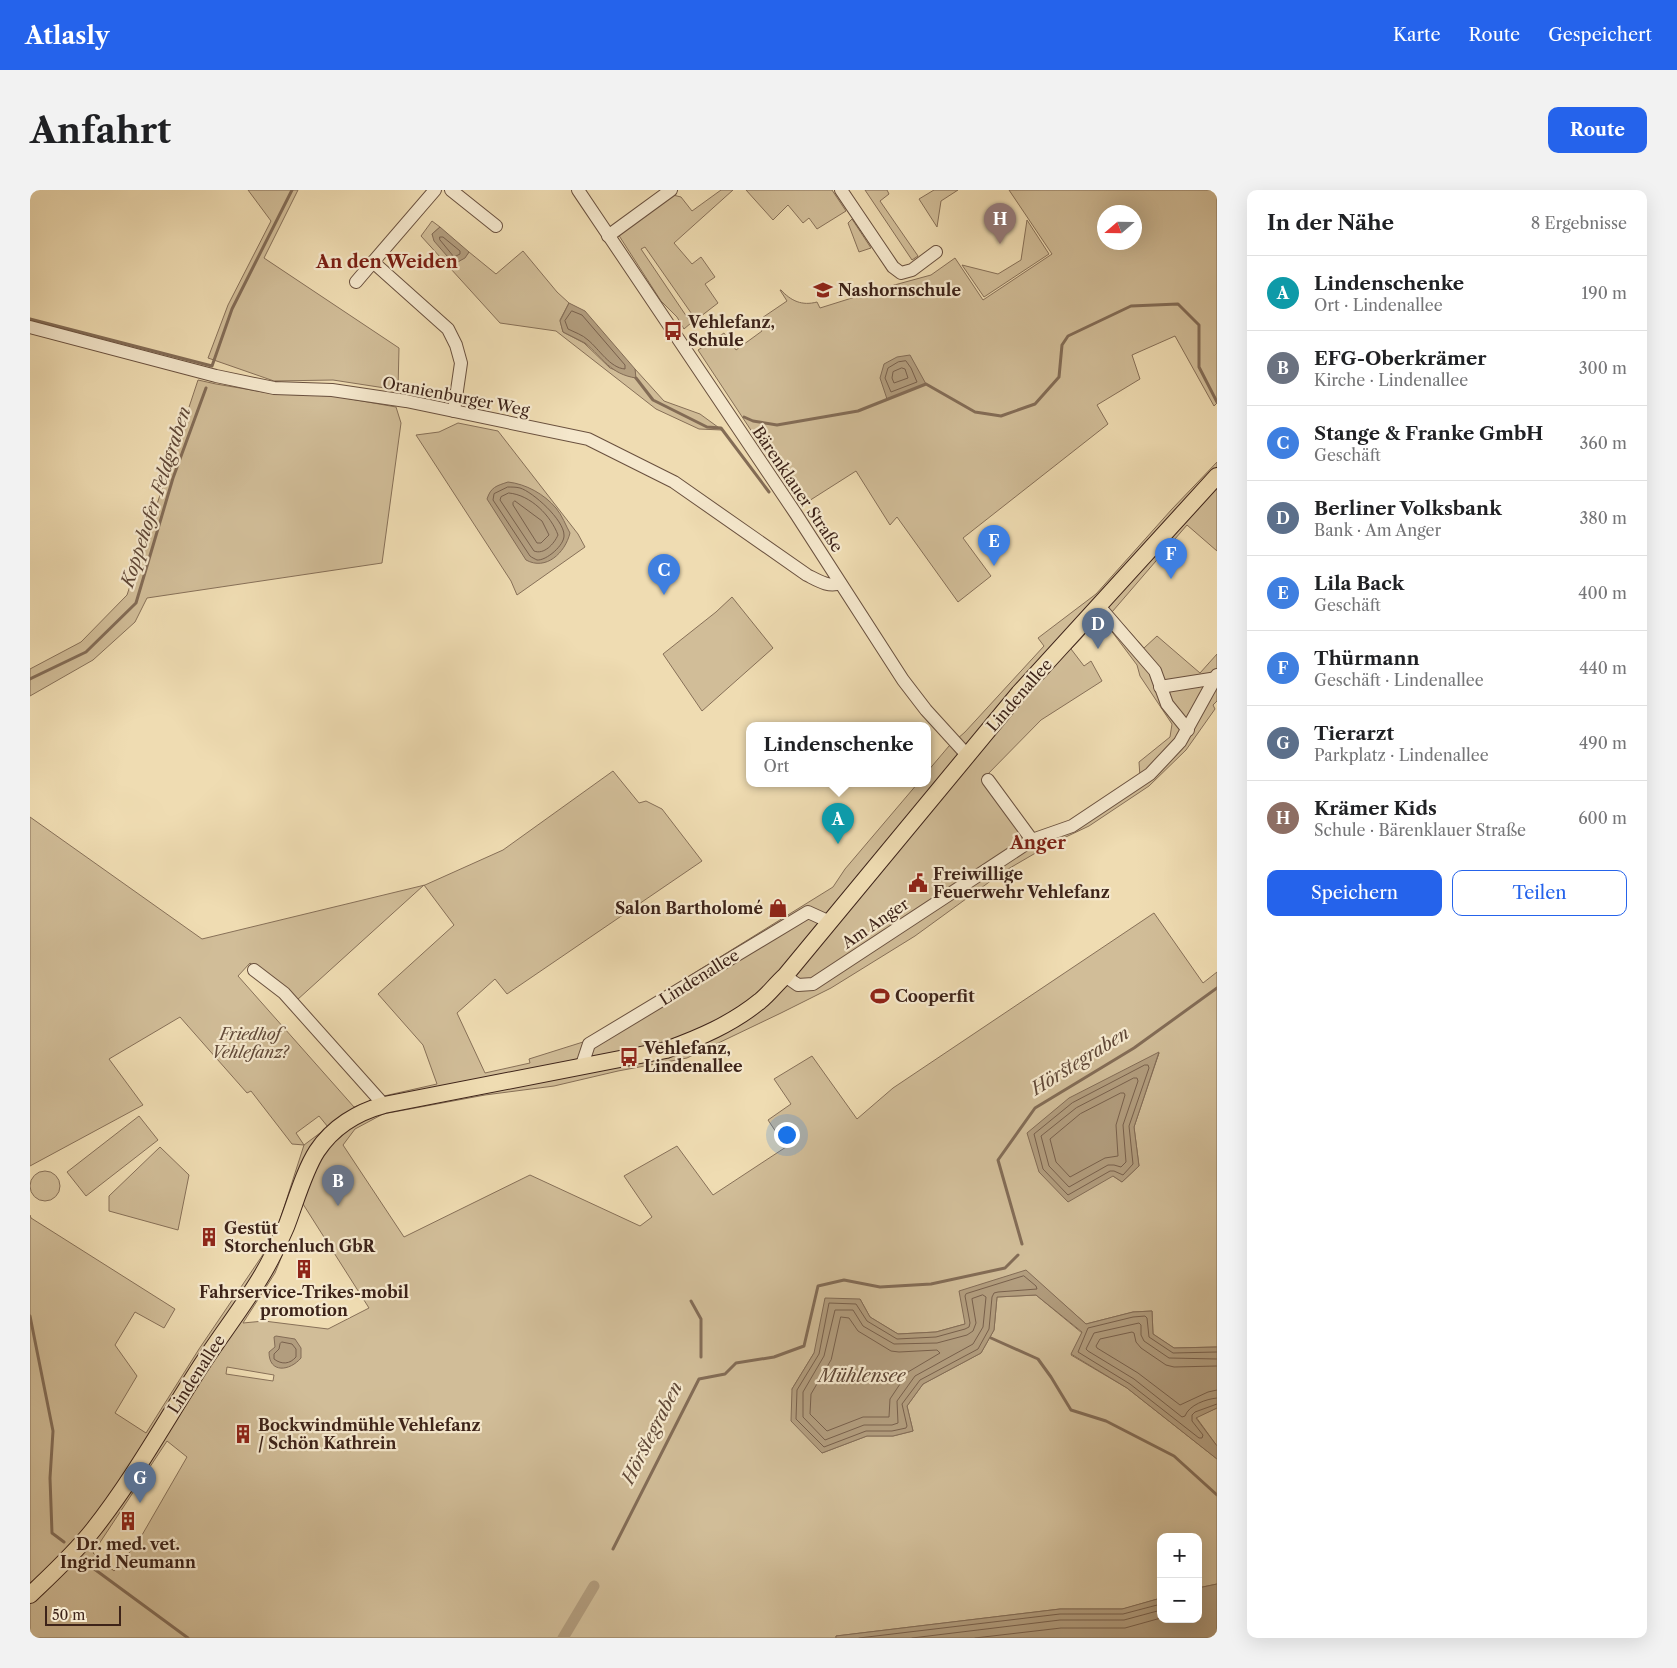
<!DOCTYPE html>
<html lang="de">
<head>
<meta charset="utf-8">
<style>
  body { margin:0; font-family:"Libre Caslon Text",serif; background:#f2f2f2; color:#202124 }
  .controls { position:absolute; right:15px; bottom:15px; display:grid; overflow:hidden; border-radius:10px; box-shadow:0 5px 20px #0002 }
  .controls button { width:45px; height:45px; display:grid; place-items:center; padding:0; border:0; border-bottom:1px solid #e0e0e0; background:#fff; color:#202124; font:25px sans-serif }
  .compass { position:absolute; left:1067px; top:15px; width:45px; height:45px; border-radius:50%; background:#fff; box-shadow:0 5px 20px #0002; rotate:250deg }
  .scale { position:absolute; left:15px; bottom:12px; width:76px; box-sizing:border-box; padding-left:5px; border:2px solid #3d2319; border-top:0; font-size:14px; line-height:18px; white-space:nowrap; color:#3d2319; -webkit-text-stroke:4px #f5e8cd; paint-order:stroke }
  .you { position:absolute; left:756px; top:944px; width:18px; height:18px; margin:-12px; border:4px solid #fff; border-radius:50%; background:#1a73e8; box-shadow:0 0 0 8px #1a73e833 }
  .badge { display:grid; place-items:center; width:32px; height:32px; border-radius:50%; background:#2563eb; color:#fff; font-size:16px; font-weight:700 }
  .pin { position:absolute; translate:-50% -41px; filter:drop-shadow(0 1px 2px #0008) }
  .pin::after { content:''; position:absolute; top:26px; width:18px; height:15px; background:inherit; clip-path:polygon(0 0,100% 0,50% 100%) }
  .popup { position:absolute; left:716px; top:532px; width:185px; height:65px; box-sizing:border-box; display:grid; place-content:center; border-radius:10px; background:#fff; filter:drop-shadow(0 1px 4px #0005); font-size:16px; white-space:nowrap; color:#757577 }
  .popup b { font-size:19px; color:#202124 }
  .popup::after { content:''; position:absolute; left:50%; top:100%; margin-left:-10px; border:10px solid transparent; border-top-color:#fff }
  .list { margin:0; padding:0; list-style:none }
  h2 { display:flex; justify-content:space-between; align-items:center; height:65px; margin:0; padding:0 20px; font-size:21px }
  h2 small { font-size:16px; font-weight:400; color:#757577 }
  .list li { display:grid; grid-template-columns:32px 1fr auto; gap:15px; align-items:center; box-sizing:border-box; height:75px; padding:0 20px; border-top:1px solid #e0e0e0 }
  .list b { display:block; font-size:19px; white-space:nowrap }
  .list p { margin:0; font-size:16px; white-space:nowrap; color:#757577 }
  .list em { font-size:16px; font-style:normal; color:#757577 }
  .actions { display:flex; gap:10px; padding:15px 20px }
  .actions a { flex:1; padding:11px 0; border:1px solid #2563eb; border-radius:10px; text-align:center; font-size:18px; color:#2563eb }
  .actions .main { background:#2563eb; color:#fff }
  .map { position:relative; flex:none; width:1187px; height:1448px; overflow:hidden; border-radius:10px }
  header { display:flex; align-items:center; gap:30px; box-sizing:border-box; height:70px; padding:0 25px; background:#2563eb; color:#fff }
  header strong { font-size:24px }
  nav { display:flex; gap:28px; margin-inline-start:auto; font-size:18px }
  .intro { display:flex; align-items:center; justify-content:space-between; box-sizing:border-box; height:120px; padding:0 30px }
  h1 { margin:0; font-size:35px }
  .button { padding:12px 22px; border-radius:10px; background:#2563eb; color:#fff; font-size:18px; font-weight:700 }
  main { display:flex; gap:30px; padding:0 30px }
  aside { flex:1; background:#fff; border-radius:10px; box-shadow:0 5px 20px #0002 }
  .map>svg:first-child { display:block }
  .green { fill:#d1bd98; stroke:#877058; fill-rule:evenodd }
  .water { fill:#b29d7e; stroke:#836c56 }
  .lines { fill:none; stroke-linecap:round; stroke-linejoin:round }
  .shore { stroke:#78604c; stroke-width:1 }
  .stream { stroke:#836c56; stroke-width:3 }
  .canal { stroke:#b29d7e; stroke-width:11 }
  .minor-casing { stroke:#6a513f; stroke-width:14 }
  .major-casing { stroke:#3d2319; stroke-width:18 }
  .minor { stroke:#f5e8cd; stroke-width:12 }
  .major { stroke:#efdcb2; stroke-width:16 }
  .labels { text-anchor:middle; stroke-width:4.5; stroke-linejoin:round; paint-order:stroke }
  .poi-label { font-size:16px; font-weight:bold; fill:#3d2319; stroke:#f5e8cd; text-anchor:start }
  .street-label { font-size:16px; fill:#3d2319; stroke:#f5e8cd }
  .park-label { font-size:16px; font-style:italic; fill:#624a39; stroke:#f5e8cd }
  .neighbourhood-label { font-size:18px; font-weight:bold; fill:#7a1f14; stroke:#f5e8cd }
  .water-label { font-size:18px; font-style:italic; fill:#604837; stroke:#f5e8cd }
</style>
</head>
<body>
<header>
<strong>Atlasly</strong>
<nav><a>Karte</a><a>Route</a><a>Gespeichert</a></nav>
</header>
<div class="intro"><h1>Anfahrt</h1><a class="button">Route</a></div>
<main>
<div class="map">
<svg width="1187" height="1448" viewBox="0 0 1187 1448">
  <rect width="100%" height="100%" fill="#efdcb2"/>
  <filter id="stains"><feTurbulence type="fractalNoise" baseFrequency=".004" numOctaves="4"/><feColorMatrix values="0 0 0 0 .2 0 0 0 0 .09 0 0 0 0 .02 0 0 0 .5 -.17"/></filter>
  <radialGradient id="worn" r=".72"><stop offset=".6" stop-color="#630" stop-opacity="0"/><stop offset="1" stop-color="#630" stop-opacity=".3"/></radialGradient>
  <!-- green -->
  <g class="green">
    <path d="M218,0H268L234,68L369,158L368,200L303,190L244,191L178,168L198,115L241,31Z"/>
    <path d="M691,0H703L644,53L662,74L671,67L685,87L675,94L688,113L666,130L615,57L611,59L661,133L654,139L647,127L631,111L588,44L639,4L651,7L662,21Z"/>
    <path d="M716,0H802L816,21L787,39L779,28L773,33L758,15L743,30Z"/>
    <path d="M835,0H857L859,4L850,11L888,66L882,70Z"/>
    <path d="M904,0H928L911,11L907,37L889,9Z"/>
    <path d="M979,0H1187V213L1184,216L1145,146L1102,165L1110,189L1067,215L1078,234L933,348L961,386L928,412L867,327L860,335L826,281L771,316L668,160L694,143L706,160L732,141L726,132L757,111L750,100H751C761,111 772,116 787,112L790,118L857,97L901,85L925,68L953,110L1022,64ZM1074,22H1104V52H1074Z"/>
    <path d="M822,29L841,58L829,62L818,33Z"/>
    <path d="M997,30L1019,64L954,107L932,75L968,84L991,70Z"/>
    <path d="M402,31L410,37L402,44L424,74L434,68L439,62L466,84L493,61L527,102L539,113L530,130L533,142L554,153L580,178L605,188V179L634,211L670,224L692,240L669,239L626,219L526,141L470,133L391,46Z"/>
    <path d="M168,190L186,194L245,204L304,206L366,217L371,233L352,373L117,408L105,432L63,470L0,506V479L51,452L97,405Z"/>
    <path d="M428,233L468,241L548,344L555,357L487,405L481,391L386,245L409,242Z"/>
    <path d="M1187,272V361L1157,335L1082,422L1114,458L1127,446L1170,483L1187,464V511L1183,515L1185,519L1156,560L1119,596L1059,636L1021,654L973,682L885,746L801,798L751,823L657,868L588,881L524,896L455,905L353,924L325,939L313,955L374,1047L500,985L610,1036L622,1027L594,986L647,956L683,1005L756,957L738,930L761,914L744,889L782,866L827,929L863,898L1124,723L1173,793L1187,782V1157L1144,1158L1123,1144L1122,1121L1103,1122L1056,1134L996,1081L935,1134L906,1142L868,1144L840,1127L830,1109L784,1163L762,1199L792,1263L837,1246H863L883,1241L877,1216L893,1194L951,1163L964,1140L967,1107L1006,1105L1052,1143L1041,1165L1097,1198L1187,1269V1394L1168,1398V1347H1131V1408L1093,1419H1030L806,1446V1448H0V1025L1,1028L145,1119L134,1138L105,1122L85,1155L107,1186L85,1223L116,1243L169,1159L232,1066L249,1033L274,955L262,954L221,901L217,903L150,827L79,869L113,915L0,976V627L172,749L395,695L473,660L583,581L609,613L616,611L632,619L672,671L477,804L465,789L427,823L455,883L500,873L499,869L553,852L803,697L815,679L888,593H897V582L919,556L935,542L1014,456L1008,448L1066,404L1142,319ZM1071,427L1107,475L1110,486L1142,534L1140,547L1109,572L1110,587L1043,631L995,647L953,589L1011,530L1072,491L1061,471L1054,476L1041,459ZM394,695L424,735L348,804L393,855L407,894L354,906L324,917L208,786L220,773L267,810ZM1129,863L1104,937L1109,976L1092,992L1083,986ZM289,926L298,937L274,955L266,943ZM273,1014L339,1118L298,1139L234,1131L213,1133L245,1083ZM197,1177L244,1185L243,1191L196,1184ZM137,1251L157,1267L108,1352L84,1381L63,1363Z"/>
    <path d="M702,407L743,458L672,521L633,464L686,422Z"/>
    <path d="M109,926L128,950L56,1006L37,982Z"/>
    <path d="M130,957L159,985L148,1040L79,1021V1006Z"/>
    <circle cx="15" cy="996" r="15"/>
    <path d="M1187,1218V1256L1166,1227Z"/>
  </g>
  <!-- water -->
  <g class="water">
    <path d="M410,37L439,62L435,68L424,74L404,51L402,44Z"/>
    <path d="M539,113L555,121L605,179L606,188C580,184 573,168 555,153C548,149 540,146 533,142L530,131Z"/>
    <path d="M880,165L896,194L857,209L850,188L854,174L867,167Z"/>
    <path d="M478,292C496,294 514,304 526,318C532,325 536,336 540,343C535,363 516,381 496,370L457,309C461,297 466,296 478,292Z"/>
    <path d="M1129,862L1104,937L1109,976L1092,992L1083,986L1038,1012L1009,982L997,943L1039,908Z"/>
    <path d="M996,1080L1056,1134L1103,1122L1122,1121L1123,1144L1144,1158L1187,1157V1218L1166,1228L1187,1256V1269L1097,1198L1041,1164L1052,1142L1006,1105L967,1107L964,1140L951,1163L893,1194L877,1216L883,1241L863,1246H837L792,1263L761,1231L762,1199L784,1163L795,1108L830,1109L840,1127L868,1144L906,1142L935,1134L929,1101Z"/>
    <path d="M246,1146L265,1149L271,1158V1168C260,1181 239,1184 239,1162L245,1157L244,1147Z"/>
    <path d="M1187,1394V1448H806V1446L1030,1419H1092L1131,1408V1429H1168V1398Z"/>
  </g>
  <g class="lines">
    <!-- shore -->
    <g class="shore">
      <path d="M410,47H413L430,61V64L424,67L410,50Z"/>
      <path d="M542,121L552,125L595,175V179C580,178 569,159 558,150C553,145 544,142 538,139L535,131Z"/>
      <path d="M876,171L881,178L887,192L861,202L855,188L858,178L868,172Z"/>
      <path d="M872,178L875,179L878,188L864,193L862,188L863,182Z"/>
      <path d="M478,297C482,297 486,297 490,298C503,302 534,330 534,345C535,355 516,371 507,370C505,369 501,367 500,366L463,310L464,304Z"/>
      <path d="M479,303C501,305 521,326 528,345C524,354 514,365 504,361L470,310L471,307Z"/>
      <path d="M485,311L512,331L519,345L511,353H507L483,315V313Z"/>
      <path d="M1115,875H1118L1119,878L1099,936L1103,974L1093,985L1084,981H1080L1038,1005L1013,979L1004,944L1042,913Z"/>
      <path d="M1104,888H1107L1108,891L1093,935L1096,972L1091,977L1084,975H1078L1039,997L1019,976L1011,946L1046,918Z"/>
      <path d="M1091,903H1094L1095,905L1086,935L1088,966L1075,968L1040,987L1026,972L1020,949L1050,924Z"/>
      <path d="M994,1086L1006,1096L1007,1099L968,1102L964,1103L962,1107L959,1139L948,1159L890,1190L872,1214L877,1236L876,1238L862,1241H836L794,1257L766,1229L767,1200L789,1164L799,1113L826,1114L837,1131L867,1149L906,1147L935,1139L939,1137L940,1133L935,1106L936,1104Z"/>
      <path d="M953,1105L956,1107L953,1137L943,1154L885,1186L867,1211L868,1233L862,1235H834L795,1250L773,1227V1202L794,1166L805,1120H823L833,1136L864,1154L907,1153L937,1145L943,1141L946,1133L942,1109Z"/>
      <path d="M811,1127L819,1128L828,1141L861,1161L869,1162L907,1160L910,1163L878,1182L860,1209L859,1227H833L797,1241L780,1224L781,1204L801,1170Z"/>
      <path d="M252,1152L262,1154L266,1159V1167C260,1174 252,1175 244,1169V1164L249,1159L250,1154Z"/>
      <path d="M1187,1162L1143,1163L1119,1147L1117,1128L1115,1126L1103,1127L1058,1138L1048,1162L1100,1194L1169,1248H1172L1173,1245L1162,1231V1225L1165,1222L1187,1214"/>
      <path d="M1187,1169L1139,1168L1114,1151L1111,1145V1135L1109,1133L1064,1143L1056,1159L1058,1161L1104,1189L1152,1227L1155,1226C1159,1215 1176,1209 1187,1208"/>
      <path d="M1187,1176L1144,1177L1136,1175L1111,1158L1106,1152L1104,1143L1102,1142L1070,1149L1066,1156L1067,1158L1108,1183L1150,1215L1178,1202L1187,1200"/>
      <path d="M829,1448L1030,1424H1093L1131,1414"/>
      <path d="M882,1448L1030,1430H1094L1131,1420"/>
      <path d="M945,1448L1031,1438H1095L1131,1428"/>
    </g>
    <!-- stream -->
    <g class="stream">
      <path d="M0,129L182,176L202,119L262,0"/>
      <path d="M606,188L623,210L677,237L691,238L739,302"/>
      <path d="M714,227L723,231L747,235L828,221L896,194L945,222L971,226L1005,214L1029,187L1032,155L1038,146L1101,116L1148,114L1169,135V177L1187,212"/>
      <path d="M0,489L56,462L106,413L143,288L176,198"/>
      <path d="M992,1054L968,970L1005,918L1104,858L1187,798"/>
      <path d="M661,1111L671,1129V1167"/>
      <path d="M0,1126L23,1241L20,1288L22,1343L34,1352"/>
      <path d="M961,1148L1008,1169L1021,1187L1041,1220L1076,1231L1144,1266L1187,1305"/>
      <path d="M583,1359L669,1189L695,1184L706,1173L744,1167L774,1156L788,1096L814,1090L850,1097L901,1094L975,1078L988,1065"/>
      <path d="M52,1370L158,1448"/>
    </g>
    <!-- canal -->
    <path class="canal" d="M533,1448L564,1396"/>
    <!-- minor casing -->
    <g class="minor-casing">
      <g id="minor">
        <path d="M405,0L343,72L418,139L426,155L431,173L424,221"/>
        <path d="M421,0L466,36"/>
        <path d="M548,0L766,324L873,490L896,520L937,565"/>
        <path d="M811,0L863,77L871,83L882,80L906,62"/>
        <path d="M578,46L641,0"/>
        <path d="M326,92L343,72"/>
        <path d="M0,137L186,186L244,198L302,200L376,211L558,249L644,292L777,385C787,390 799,398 810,393"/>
        <path d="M1068,415L1125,481L1137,514L1158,540"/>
        <path d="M1130,497L1187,488"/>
        <path d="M958,590L1002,650"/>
        <path d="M224,780L254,803L354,915"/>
        <path d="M755,786L768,795L783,794L1002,650L1042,636L1120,584L1150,552L1187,485"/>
        <path d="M552,875L559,854L778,722L800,732"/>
      </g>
    </g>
    <!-- major casing -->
    <g class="major-casing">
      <path id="major" d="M0,1405C22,1384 44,1364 63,1340C101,1292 132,1237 165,1185C186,1151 212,1119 232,1085C241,1070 249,1053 256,1037C265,1014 274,981 287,961C303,937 328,922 354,915L636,860C669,848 702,834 730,811C739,804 746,794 755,786L989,503L1187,286"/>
    </g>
    <!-- minor -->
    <use href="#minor" class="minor"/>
    <!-- major -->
    <use href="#major" class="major"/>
  </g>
  <!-- icons -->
  <defs>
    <g id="school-bare" transform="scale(1.5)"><path d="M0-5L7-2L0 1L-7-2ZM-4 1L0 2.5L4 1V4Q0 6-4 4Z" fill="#8f2418" stroke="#f5e8cd" stroke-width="2.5" paint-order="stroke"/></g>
    <g id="bus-bare" transform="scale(1.5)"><path d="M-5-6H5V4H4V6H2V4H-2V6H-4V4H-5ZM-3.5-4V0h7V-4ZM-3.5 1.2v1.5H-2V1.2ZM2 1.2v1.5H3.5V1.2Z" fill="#8f2418" stroke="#f5e8cd" stroke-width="2.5" paint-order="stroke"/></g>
    <g id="civic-bare" transform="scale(1.5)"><path d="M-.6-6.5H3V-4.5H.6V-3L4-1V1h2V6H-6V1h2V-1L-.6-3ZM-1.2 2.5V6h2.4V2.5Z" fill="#8f2418" stroke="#f5e8cd" stroke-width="2.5" paint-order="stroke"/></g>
    <g id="shop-bare" transform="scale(1.5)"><path d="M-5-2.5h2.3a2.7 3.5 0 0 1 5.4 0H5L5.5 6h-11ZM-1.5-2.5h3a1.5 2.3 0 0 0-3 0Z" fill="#8f2418" stroke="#f5e8cd" stroke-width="2.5" paint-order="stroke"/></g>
    <g id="stadium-bare" transform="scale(1.5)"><path d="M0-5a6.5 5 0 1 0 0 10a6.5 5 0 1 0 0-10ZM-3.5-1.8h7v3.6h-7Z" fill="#8f2418" stroke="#f5e8cd" stroke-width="2.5" paint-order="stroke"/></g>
    <g id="building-bare" transform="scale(1.5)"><path d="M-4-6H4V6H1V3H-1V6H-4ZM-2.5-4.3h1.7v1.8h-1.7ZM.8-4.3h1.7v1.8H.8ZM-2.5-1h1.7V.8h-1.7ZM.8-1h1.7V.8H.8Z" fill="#8f2418" stroke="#f5e8cd" stroke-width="2.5" paint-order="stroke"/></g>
  </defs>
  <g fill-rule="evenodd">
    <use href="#school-bare" x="793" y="100"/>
    <use href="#bus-bare" x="643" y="141"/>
    <use href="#civic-bare" x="888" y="693"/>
    <use href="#shop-bare" x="748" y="718"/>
    <use href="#stadium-bare" x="850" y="806"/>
    <use href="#bus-bare" x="599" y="867"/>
    <use href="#building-bare" x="179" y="1047"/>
    <use href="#building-bare" x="274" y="1079"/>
    <use href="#building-bare" x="213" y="1244"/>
    <use href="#building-bare" x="98" y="1331"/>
  </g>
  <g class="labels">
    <!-- poi labels -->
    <g class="poi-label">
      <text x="808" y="106">Nashornschule</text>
      <text x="658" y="138">Vehlefanz,<tspan x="658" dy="18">Schule</tspan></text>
      <text x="903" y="690">Freiwillige<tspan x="903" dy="18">Feuerwehr Vehlefanz</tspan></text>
      <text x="733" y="724" text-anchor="end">Salon Bartholomé</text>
      <text x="865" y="812">Cooperfit</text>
      <text x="614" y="864">Vehlefanz,<tspan x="614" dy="18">Lindenallee</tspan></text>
      <text x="194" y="1044">Gestüt<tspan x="194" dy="18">Storchenluch GbR</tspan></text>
      <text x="274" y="1108" text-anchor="middle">Fahrservice-Trikes-mobil<tspan x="274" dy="18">promotion</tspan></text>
      <text x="228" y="1241">Bockwindmühle Vehlefanz<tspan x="228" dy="18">/ Schön Kathrein</tspan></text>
      <text x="98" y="1360" text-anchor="middle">Dr. med. vet.<tspan x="98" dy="18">Ingrid Neumann</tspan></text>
    </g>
    <!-- street labels -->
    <g class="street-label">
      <text transform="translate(426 206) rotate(11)" y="6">Oranienburger Weg</text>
      <text transform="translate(768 299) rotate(56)" y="6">Bärenklauer Straße</text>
      <text transform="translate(989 505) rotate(-49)" y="6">Lindenallee</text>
      <text transform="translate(845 733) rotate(-34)" y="6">Am Anger</text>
      <text transform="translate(669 787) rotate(-32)" y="6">Lindenallee</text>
      <text transform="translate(166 1184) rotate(-57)" y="6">Lindenallee</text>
    </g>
    <!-- park labels -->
    <g class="park-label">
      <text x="220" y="850">Friedhof<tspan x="220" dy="18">Vehlefanz?</tspan></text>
    </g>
    <!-- neighbourhood labels -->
    <g class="neighbourhood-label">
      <text x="357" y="78">An den Weiden</text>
      <text x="1008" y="659">Anger</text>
    </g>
    <!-- water labels -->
    <g class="water-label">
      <text transform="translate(126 307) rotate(-72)" y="6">Koppehofer Feldgraben</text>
      <text transform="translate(1050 871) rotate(-32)" y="6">Hörstegraben</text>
      <text x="832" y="1192">Mühlensee</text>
      <text transform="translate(622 1243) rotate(-63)" y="6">Hörstegraben</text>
    </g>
  </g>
  <rect width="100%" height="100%" filter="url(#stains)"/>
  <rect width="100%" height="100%" fill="url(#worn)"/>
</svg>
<div class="controls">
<button>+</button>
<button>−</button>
</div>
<svg class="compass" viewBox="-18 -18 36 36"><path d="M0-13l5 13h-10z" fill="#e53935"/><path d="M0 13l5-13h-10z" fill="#757577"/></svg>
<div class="scale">50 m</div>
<div class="you"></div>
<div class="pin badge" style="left:808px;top:654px;background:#0f9aa8">A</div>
<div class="popup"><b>Lindenschenke</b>Ort</div>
<div class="pin badge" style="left:308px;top:1016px;background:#6b7280">B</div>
<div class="pin badge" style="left:634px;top:405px;background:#3f7fe0">C</div>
<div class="pin badge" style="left:1068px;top:459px;background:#5c6f8a">D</div>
<div class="pin badge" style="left:964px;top:376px;background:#3f7fe0">E</div>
<div class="pin badge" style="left:1141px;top:389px;background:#3f7fe0">F</div>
<div class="pin badge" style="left:110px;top:1313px;background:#5c6f8a">G</div>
<div class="pin badge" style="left:970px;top:54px;background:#8d6e63">H</div>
</div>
<aside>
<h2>In der Nähe<small>8 Ergebnisse</small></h2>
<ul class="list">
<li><span class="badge" style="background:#0f9aa8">A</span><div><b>Lindenschenke</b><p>Ort · Lindenallee</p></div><em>190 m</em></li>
<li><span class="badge" style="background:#6b7280">B</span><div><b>EFG-Oberkrämer</b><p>Kirche · Lindenallee</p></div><em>300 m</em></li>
<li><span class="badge" style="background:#3f7fe0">C</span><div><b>Stange &amp; Franke GmbH</b><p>Geschäft</p></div><em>360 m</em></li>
<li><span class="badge" style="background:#5c6f8a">D</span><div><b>Berliner Volksbank</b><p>Bank · Am Anger</p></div><em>380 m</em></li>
<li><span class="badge" style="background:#3f7fe0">E</span><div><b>Lila Back</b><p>Geschäft</p></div><em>400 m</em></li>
<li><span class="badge" style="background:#3f7fe0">F</span><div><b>Thürmann</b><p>Geschäft · Lindenallee</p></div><em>440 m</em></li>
<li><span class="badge" style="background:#5c6f8a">G</span><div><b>Tierarzt</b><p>Parkplatz · Lindenallee</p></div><em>490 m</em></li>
<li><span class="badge" style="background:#8d6e63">H</span><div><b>Krämer Kids</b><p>Schule · Bärenklauer Straße</p></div><em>600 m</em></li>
</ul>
<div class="actions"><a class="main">Speichern</a><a>Teilen</a></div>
</aside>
</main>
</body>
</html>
